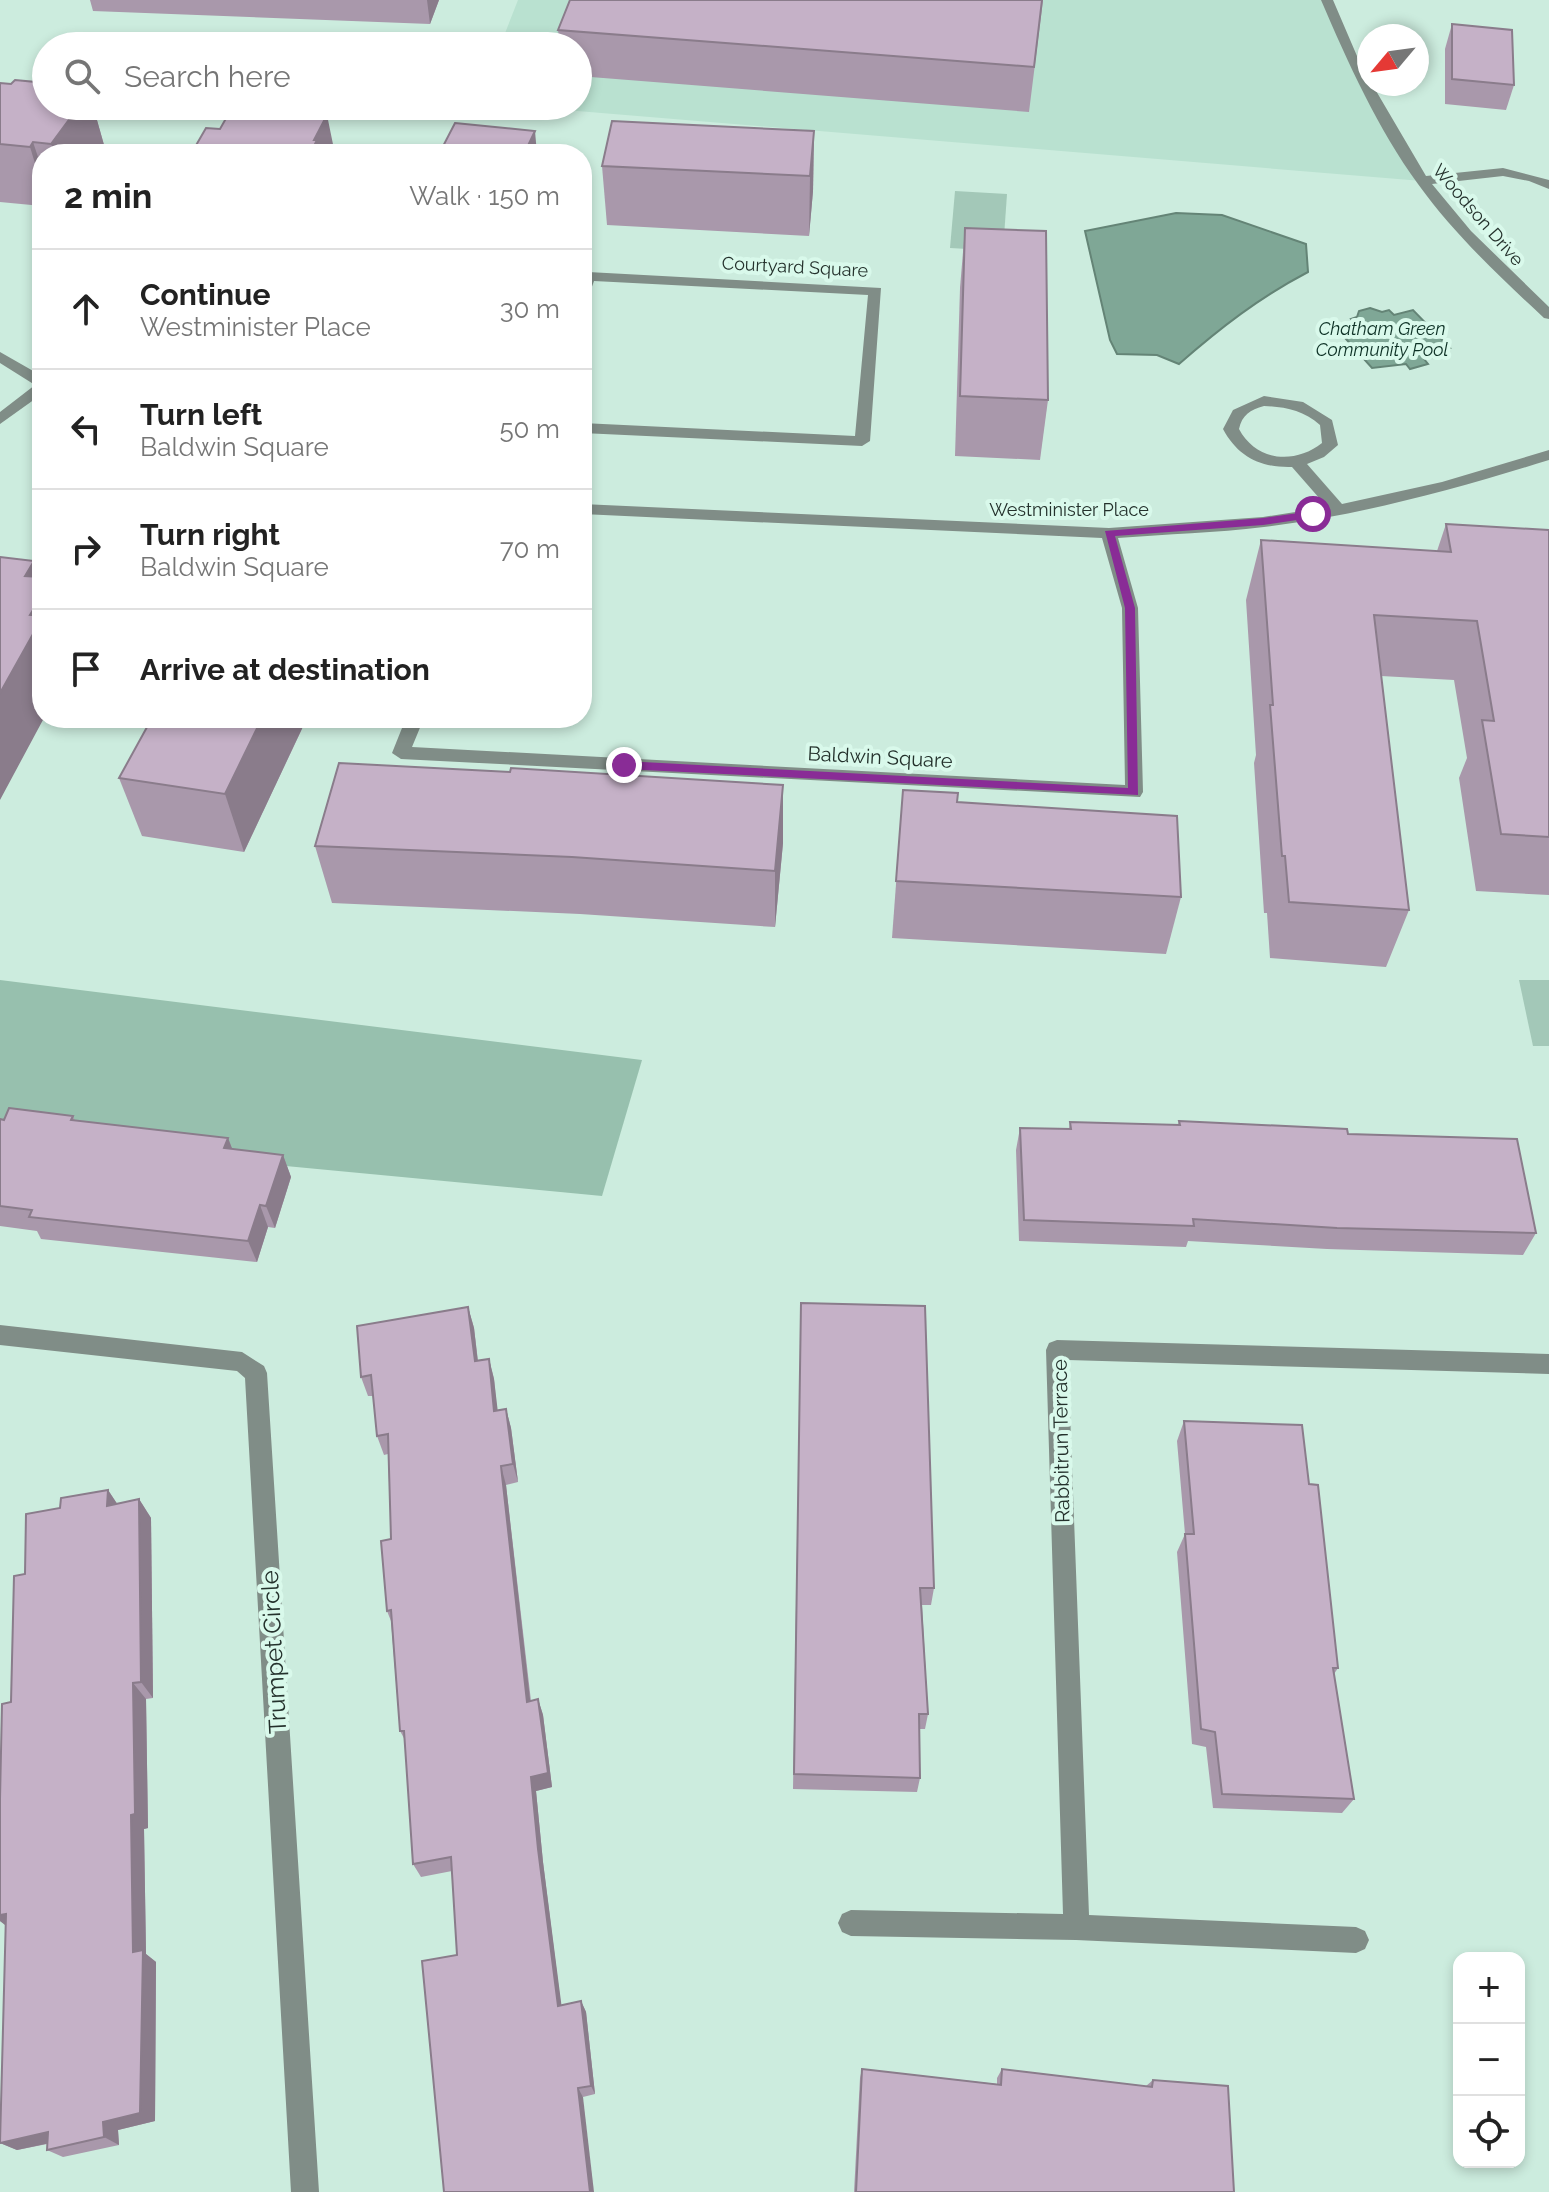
<!DOCTYPE html>
<html lang="en">
<head>
<meta charset="utf-8">
<style>
  body { margin:0; font-family:Raleway,sans-serif; background:#f2f2f2; color:#222 }
  .controls { position:absolute; right:24px; bottom:24px; display:grid; overflow:hidden; border-radius:16px; box-shadow:0 4px 12px #0003 }
  .controls button { width:72px; height:72px; display:grid; place-items:center; padding:0; border:0; border-bottom:2px solid #e0e0e0; background:#fff; color:#222; font:40px sans-serif }
  .compass { position:absolute; left:1357px; top:24px; width:72px; height:72px; border-radius:50%; background:#fff; box-shadow:0 4px 12px #0003; rotate:241deg }
  .stop { position:absolute; width:24px; height:24px; margin:-18px; border:6px solid #892c96; border-radius:50%; background:#fff }
  .stop.end { background:#892c96; border-color:#fff; box-shadow:0 2px 8px #0008 }
  .list { margin:0; padding:0; list-style:none }
  h2 { display:flex; justify-content:space-between; align-items:center; height:104px; margin:0; padding:0 32px; font-size:34px }
  h2 small { font-size:26px; font-weight:400; color:#767676 }
  .list li { display:grid; grid-template-columns:52px 1fr auto; gap:24px; align-items:center; box-sizing:border-box; height:120px; padding:0 32px; border-top:2px solid #e0e0e0 }
  .list b { display:block; font-size:30px; white-space:nowrap }
  .list p { margin:0; font-size:26px; white-space:nowrap; color:#767676 }
  .list em { font-size:26px; font-style:normal; color:#767676 }
  .icon { flex:none; width:44px; height:44px; fill:none; stroke:currentColor; stroke-width:2; stroke-linecap:round; stroke-linejoin:round }
  .map { position:relative; flex:none; width:1549px; height:2192px; overflow:hidden }
  .search { position:absolute; background:#fff; box-shadow:0 4px 12px #0003; left:32px; top:32px; width:560px; height:88px; display:flex; align-items:center; gap:20px; box-sizing:border-box; padding:0 28px; border-radius:44px; color:#767676; font-size:30px }
  .panel { position:absolute; background:#fff; box-shadow:0 4px 12px #0003; left:32px; top:144px; width:560px; height:584px; border-radius:32px }
  .map>svg:first-child { display:block }
  .built { fill:#b9e1d0 }
  .green { fill:#a3c8b8 }
  .forest { fill:#97c0ae }
  .water { fill:#7fa796; stroke:#648476; stroke-width:2 }
  .lines { fill:none; stroke-linecap:round; stroke-linejoin:round }
  .minor { fill:#808d87; fill-rule:evenodd }
  .wall { fill:#a998ab }
  .shaded-wall { fill:#8a7c8b }
  .building { fill:#c5b1c7; stroke:#8a7c8b; stroke-width:2 }
  .route { fill:#892c96 }
  .labels { text-anchor:middle; stroke-width:8; stroke-linejoin:round; paint-order:stroke }
  .far-street-label { font-size:18px; fill:#24312c; stroke:#d9f9eb }
  .far-water-label { font-size:18px; font-style:italic; fill:#0e3226; stroke:#d9f9eb }
  .street-label { font-size:20px; fill:#24312c; stroke:#d9f9eb }
  .near-street-label { font-size:24px; fill:#24312c; stroke:#d9f9eb }
</style>
</head>
<body>
<div class="map">
<svg width="1549" height="2192" viewBox="0 0 1549 2192">
  <rect width="100%" height="100%" fill="#ccecde"/>
  <!-- built -->
  <path class="built" d="M518,0H1327L1347,47L1422,181L517,106H578V46H500Z"/>
  <!-- green -->
  <g class="green">
    <path d="M955,191L1007,194L1003,251L950,248Z"/>
    <path d="M1519,980H1549V1046H1533Z"/>
  </g>
  <!-- forest -->
  <path class="forest" d="M0,980L642,1060L602,1196L0,1139Z"/>
  <!-- water -->
  <g class="water">
    <path d="M1176,213L1222,215L1306,244L1308,272C1260,297 1220,328 1179,364L1157,355L1117,354L1110,340L1085,231Z"/>
    <path d="M1370,308L1382,312L1389,310L1394,315L1413,310L1450,348L1431,353L1433,357L1424,359L1428,364L1410,369L1406,364L1372,368L1337,329L1355,324L1351,319L1357,317L1359,311Z"/>
  </g>
  <g class="lines">
    <!-- minor -->
    <g class="minor">
      <path d="M1321,0H1333L1369,84H1372L1426,176L1503,168L1549,180V189L1529,181L1503,176L1432,184L1471,231L1549,307V319L1544,318C1499,276 1454,234 1418,184C1378,129 1348,63 1321,0Z"/>
      <path d="M588,272L881,288L870,441L862,446L582,433V423L855,436L868,295L594,281L589,295L582,299V274Z"/>
      <path d="M0,352L42,376V394L0,424V412L35,385L0,363Z"/>
      <path d="M1264,396L1303,402L1332,420L1338,445L1324,457L1307,464L1342,504L1442,482L1549,450V460C1456,489 1362,515 1264,527C1216,533 1167,534 1118,538L1138,608L1143,792L1140,797L401,759L392,753L406,718H424L412,747L1125,785L1122,608L1102,538L582,514V504L1109,528L1263,517L1327,507L1292,467C1261,468 1238,457 1223,429L1233,410ZM1264,406C1285,407 1303,410 1320,425L1322,443C1294,465 1256,461 1239,429C1242,415 1250,410 1264,406Z"/>
      <path d="M0,1325L242,1352L264,1366L267,1373L319,2192H291L245,1378L237,1371L0,1345Z"/>
      <path d="M1057,1340L1549,1354V1374L1068,1360L1089,1915L1356,1927L1365,1931L1369,1940L1365,1949L1356,1953L1076,1940L851,1936L842,1932L838,1923L842,1914L851,1910L1063,1914L1046,1350L1049,1343Z"/>
    </g>
  </g>
  <!-- wall -->
  <g class="wall">
    <path d="M90,0H439L430,24L93,11Z"/>
    <path d="M1043,0L1029,112L578,76V46H560L558,30Z"/>
    <path d="M1452,24L1514,85L1506,110L1445,104V49Z"/>
    <path d="M0,83L46,106H93L106,152L104,154H42V206L0,202Z"/>
    <path d="M814,131L813,191L809,236L607,225L602,166Z"/>
    <path d="M965,228L1048,400L1040,460L955,456L960,288Z"/>
    <path d="M1446,524L1549,530V895L1476,891L1459,778L1467,758L1454,680L1381,676L1409,910L1386,967L1270,958L1267,913H1264L1254,763L1256,755L1246,600L1261,540L1437,551Z"/>
    <path d="M307,718L244,852L142,836L119,778Z"/>
    <path d="M903,790L957,802L1181,897L1166,954L892,938Z"/>
    <path d="M783,843L775,927L580,914L332,903L315,846Z"/>
    <path d="M73,1116L75,1121L228,1138L232,1149L283,1155L291,1177L275,1228L268,1227L257,1262L41,1239L37,1231L0,1226V1119Z"/>
    <path d="M1179,1121L1348,1134L1536,1233L1523,1255L1327,1249L1188,1241L1186,1247L1019,1241L1016,1150L1020,1128L1069,1129L1070,1122L1178,1125Z"/>
    <path d="M801,1303L934,1588L931,1605H922L928,1714L925,1729H919L920,1778L917,1792L793,1789Z"/>
    <path d="M468,1307L474,1328L478,1361L489,1359L494,1379L497,1410L506,1409L511,1428L518,1482L506,1485L531,1701L538,1699L543,1715L552,1787L536,1791L543,1862L561,2006L581,2001L586,2012L595,2094L583,2097L457,1955L452,1871L421,1877L413,1864L405,1740L400,1731L391,1621L387,1611L391,1539L388,1454L384,1455L377,1436L373,1396H368L361,1377Z"/>
    <path d="M1184,1421L1309,1484L1338,1668L1334,1674L1354,1799L1342,1813L1213,1808L1206,1747L1192,1744L1177,1552L1185,1534L1177,1441Z"/>
    <path d="M108,1490L117,1504L139,1499L151,1518L153,1698L146,1699L148,1828L144,1829L146,1954L156,1962L155,2121L118,2130L119,2145L63,2157L47,2150V2144L17,2150L0,2143L6,1925L0,1921V1799L25,1574L60,1508Z"/>
    <path d="M862,2069L997,2084V2078L1002,2069L1146,2086L1153,2080L1234,2192H854L860,2078Z"/>
  </g>
  <!-- shaded-wall -->
  <g class="shaded-wall">
    <path d="M427,0H439L430,24Z"/>
    <path d="M77,106H93L106,152L104,154H55L51,144Z"/>
    <path d="M310,106L316,136L327,115L335,154H310L306,113Z"/>
    <path d="M535,131L537,154H524Z"/>
    <path d="M814,131L813,191L809,236L810,176Z"/>
    <path d="M33,142L42,169V186L30,147Z"/>
    <path d="M34,561L42,583V718H44L0,800V693L30,615L25,576Z"/>
    <path d="M262,718H307L244,852L225,794Z"/>
    <path d="M783,785V843L775,927V871Z"/>
    <path d="M228,1138L237,1161L224,1148Z"/>
    <path d="M283,1155L291,1177L275,1228L266,1206Z"/>
    <path d="M260,1205L268,1227L257,1262L248,1241Z"/>
    <path d="M468,1307L474,1328L480,1381L475,1361Z"/>
    <path d="M489,1359L494,1379L500,1430L494,1411Z"/>
    <path d="M506,1409L511,1428L518,1482L513,1464Z"/>
    <path d="M501,1466L506,1485L532,1717L527,1702Z"/>
    <path d="M108,1490L120,1508L107,1506Z"/>
    <path d="M139,1499L151,1518L153,1698L141,1682Z"/>
    <path d="M133,1683L146,1699L148,1828L144,1829L146,1954L156,1962L155,2121L118,2130L119,2145L104,2137L103,2122L133,1952L131,1815Z"/>
    <path d="M538,1699L543,1715L552,1787L536,1791L543,1862L563,2017L558,2006L538,1849L531,1777Z"/>
    <path d="M6,1914L10,1929L0,1921V1915Z"/>
    <path d="M581,2001L586,2012L595,2094L591,2086Z"/>
    <path d="M578,2088L583,2097L594,2192H590Z"/>
    <path d="M48,2132L64,2140L17,2150L0,2143Z"/>
  </g>
  <!-- building -->
  <g class="building">
    <path d="M570,0H1042L1034,67L558,30Z"/>
    <path d="M1452,24L1512,30L1514,85L1452,79Z"/>
    <path d="M15,80L46,83V106H79L51,144L33,142L30,147L0,144V83L11,84Z"/>
    <path d="M233,106L259,108L260,106H310L306,113L327,115L314,140H317L310,154H191L206,128L220,129Z"/>
    <path d="M612,121L814,131L810,176L602,166Z"/>
    <path d="M455,123L535,131L524,154H439Z"/>
    <path d="M965,228L1046,231L1048,400L960,396Z"/>
    <path d="M1446,524L1549,530V837L1501,834L1482,720L1494,721L1477,621L1374,615L1409,910L1289,902L1285,856H1282L1270,705H1273L1261,540L1451,552Z"/>
    <path d="M0,557L34,561L25,576L42,577V596L30,615L42,616V618L0,693Z"/>
    <path d="M152,718H262L225,794L119,778Z"/>
    <path d="M339,763L510,772L511,768L783,785L775,871L572,857L315,846Z"/>
    <path d="M903,790L958,793L957,802L1177,816L1181,897L896,881Z"/>
    <path d="M9,1108L73,1116L71,1120L228,1138L224,1148L283,1155L266,1206L260,1205L248,1241L29,1217L32,1210L0,1206V1119L4,1120Z"/>
    <path d="M1179,1121L1347,1129L1348,1134L1517,1139L1536,1233L1337,1228L1193,1219L1194,1226L1024,1220L1020,1128L1071,1129L1070,1122L1180,1125Z"/>
    <path d="M801,1303L925,1306L934,1588H920L928,1714H919L920,1778L794,1774Z"/>
    <path d="M468,1307L475,1361L489,1359L494,1411L506,1409L513,1464L501,1466L527,1702L538,1699L548,1773L531,1777L538,1849L558,2006L581,2001L591,2086L578,2088L590,2192H444L422,1961L457,1955L451,1857L413,1864L404,1731H400L391,1610L387,1611L381,1541L391,1539L388,1434L377,1436L371,1375L361,1377L357,1326Z"/>
    <path d="M1184,1421L1302,1425L1309,1484L1318,1485L1338,1668H1333L1354,1799L1222,1794L1215,1732L1201,1729L1185,1534H1194Z"/>
    <path d="M108,1490L107,1506L139,1499L141,1682L133,1683L135,1814L131,1815L133,1952L143,1950L140,2113L103,2122L104,2137L47,2150L48,2132L0,2143L6,1914L0,1915V1799L2,1704L11,1702L14,1576L25,1574L26,1514L60,1508L61,1498Z"/>
    <path d="M862,2069L1001,2085L1002,2069L1152,2087L1153,2080L1228,2086L1234,2192H856Z"/>
  </g>
  <!-- route -->
  <path class="route" d="M1313,511L1317,517L1263,525L1115,536L1135,608L1138,795L624,769L618,765L624,761L1128,788L1125,608L1105,531L1263,518Z"/>
  <g class="labels">
    <!-- far-street labels -->
    <g class="far-street-label">
      <text transform="translate(1478 215) rotate(49)" y="6">Woodson Drive</text>
      <text transform="translate(795 267) rotate(3)" y="6">Courtyard Square</text>
      <text x="1069" y="516">Westminister Place</text>
    </g>
    <!-- far-water labels -->
    <g class="far-water-label">
      <text x="1382" y="335">Chatham Green<tspan x="1382" dy="21">Community Pool</tspan></text>
    </g>
    <!-- street labels -->
    <g class="street-label">
      <text transform="translate(880 757) rotate(3)" y="7">Baldwin Square</text>
      <text transform="translate(1061 1441) rotate(-91)" y="7">Rabbitrun Terrace</text>
    </g>
    <!-- near-street labels -->
    <g class="near-street-label">
      <text transform="translate(274 1652) rotate(-93)" y="8">Trumpet Circle</text>
    </g>
  </g>
</svg>
<div class="controls">
<button>+</button>
<button>−</button>
<button><svg class="icon" aria-label="locate" viewBox="0 0 24 24"><circle cx="12" cy="12" r="6"/><path d="M12 2v4M12 18v4M2 12h4M18 12h4"/></svg></button>
</div>
<svg class="compass" viewBox="-18 -18 36 36"><path d="M0-13l5 13h-10z" fill="#e53935"/><path d="M0 13l5-13h-10z" fill="#767676"/></svg>
<div class="stop" style="left:1313px;top:514px"></div>
<div class="stop end" style="left:624px;top:765px"></div>
<div class="search"><svg class="icon" aria-label="search" viewBox="0 0 24 24"><circle cx="10" cy="10" r="6"/><path d="M15 15l6 6"/></svg>Search here</div>
<section class="panel">
<h2>2 min<small>Walk · 150 m</small></h2>
<ul class="list">
<li><svg class="icon" aria-label="ahead" viewBox="0 0 24 24"><path d="M12 20V5M6 11l6-6 6 6"/></svg><div><b>Continue</b><p>Westminister Place</p></div><em>30 m</em></li>
<li><svg class="icon" aria-label="left" viewBox="0 0 24 24"><path d="M17 20v-9H6M10 6l-5 5 5 5"/></svg><div><b>Turn left</b><p>Baldwin Square</p></div><em>50 m</em></li>
<li><svg class="icon" aria-label="right" viewBox="0 0 24 24"><path d="M7 20v-9h11M14 6l5 5-5 5"/></svg><div><b>Turn right</b><p>Baldwin Square</p></div><em>70 m</em></li>
<li><svg class="icon" aria-label="arrive" viewBox="0 0 24 24"><path d="M6 21V4h12l-3 4 3 4H6"/></svg><div><b>Arrive at destination</b></div></li>
</ul>
</section>
</div>
</body>
</html>
